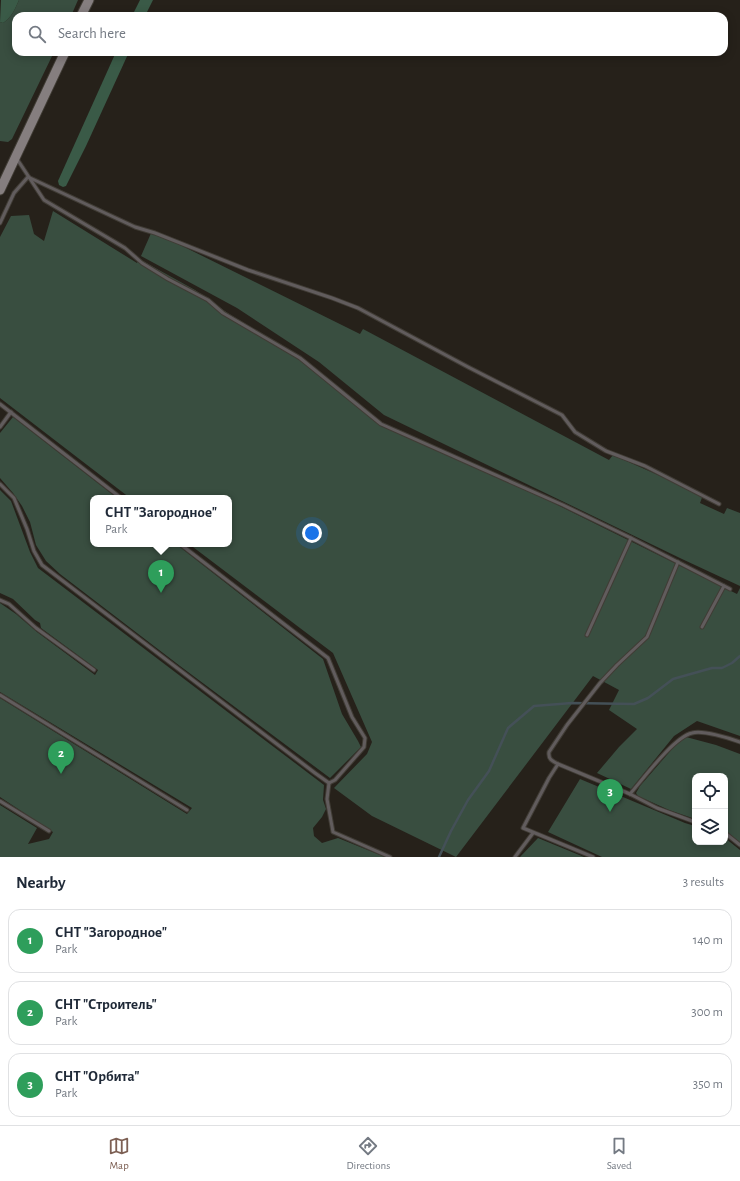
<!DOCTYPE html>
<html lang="en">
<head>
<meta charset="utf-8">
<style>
  body { margin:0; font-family:"Alegreya Sans",sans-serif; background:#f6f6f7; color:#1f2937 }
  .controls { position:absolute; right:12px; bottom:12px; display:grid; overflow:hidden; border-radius:8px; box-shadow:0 2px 10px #0003 }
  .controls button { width:36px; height:36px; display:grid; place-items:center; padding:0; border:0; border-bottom:1px solid #e0e1e3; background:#fff; color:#1f2937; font:20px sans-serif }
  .you { position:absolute; left:312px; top:533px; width:14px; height:14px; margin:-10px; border:3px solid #fff; border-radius:50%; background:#1a73e8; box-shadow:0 0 0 6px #1a73e833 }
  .badge { display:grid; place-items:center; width:26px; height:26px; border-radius:50%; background:#7d6054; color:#fff; font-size:13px; font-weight:700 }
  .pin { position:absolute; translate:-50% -33px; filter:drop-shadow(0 1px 2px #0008) }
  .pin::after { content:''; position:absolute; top:21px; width:14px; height:12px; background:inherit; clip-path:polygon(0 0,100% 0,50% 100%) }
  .popup { position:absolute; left:90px; top:495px; width:142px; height:52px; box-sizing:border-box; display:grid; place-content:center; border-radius:8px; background:#fff; filter:drop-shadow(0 1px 3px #0005); font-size:13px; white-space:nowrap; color:#747a83 }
  .popup b { font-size:15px; color:#1f2937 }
  .popup::after { content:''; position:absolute; left:50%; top:100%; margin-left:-8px; border:8px solid transparent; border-top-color:#fff }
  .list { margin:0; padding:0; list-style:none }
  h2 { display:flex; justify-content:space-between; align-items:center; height:52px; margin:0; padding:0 16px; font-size:17px }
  h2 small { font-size:13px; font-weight:400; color:#747a83 }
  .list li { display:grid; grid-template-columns:26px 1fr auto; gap:12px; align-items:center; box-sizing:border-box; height:64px; margin:0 8px 8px; padding:0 8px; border:1px solid #e0e1e3; border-radius:12px }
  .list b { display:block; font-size:15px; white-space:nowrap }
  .list p { margin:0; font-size:13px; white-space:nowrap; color:#747a83 }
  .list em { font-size:13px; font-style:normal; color:#747a83 }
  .icon { flex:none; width:22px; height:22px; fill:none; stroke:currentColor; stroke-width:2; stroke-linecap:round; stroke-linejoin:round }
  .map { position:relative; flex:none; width:740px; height:857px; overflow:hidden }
  .search { position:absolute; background:#fff; box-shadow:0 2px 10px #0003; left:12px; right:12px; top:12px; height:44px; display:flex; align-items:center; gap:10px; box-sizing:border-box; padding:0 14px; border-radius:12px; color:#747a83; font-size:15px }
  .sheet { height:268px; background:#fff }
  nav { display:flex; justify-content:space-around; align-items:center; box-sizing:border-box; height:56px; border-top:1px solid #e0e1e3; background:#fff; font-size:11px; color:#747a83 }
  nav a { display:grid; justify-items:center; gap:2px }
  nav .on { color:#7d6054 }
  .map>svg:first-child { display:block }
  .green { fill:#394e40 }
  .forest { fill:#3a5a47 }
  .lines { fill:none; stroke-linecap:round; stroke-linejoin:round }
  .stream { stroke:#445057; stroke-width:2.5 }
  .service-casing { stroke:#403c35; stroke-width:5 }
  .secondary-casing { stroke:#403c35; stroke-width:11 }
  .service { stroke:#615c5d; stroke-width:3 }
  .secondary { stroke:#857e7f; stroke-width:9 }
</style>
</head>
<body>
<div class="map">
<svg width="740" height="857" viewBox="0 0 740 857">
  <rect width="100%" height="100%" fill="#26211a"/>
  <!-- green -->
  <g class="green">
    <path d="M19,0H78L71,16H16V52H54L12,139L8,142L0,141V22L3,23C12,17 15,9 19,0Z"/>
    <path d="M53,211L137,263L139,259L195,290L229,314L272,340L314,370L380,423L477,465L737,594L740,588V736L697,721L674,736L631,789L597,773L619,747L637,729L609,710L619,690L593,676L456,857L372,816L334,788L367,754L372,742L333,653L189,544H229V498H130L0,398V237L11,216L29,215L34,234L44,241Z"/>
    <path d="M152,231L360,334L363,329L609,460L613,455L703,495L700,503L724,514L727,508L740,513V586L682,559L384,415L319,362L237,308L141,256Z"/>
    <path d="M13,417L117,498H93V544H176L323,659L342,714L358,741L361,747L330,778L180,666L60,574L46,561L36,545L30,522L22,506L13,493L0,478V433Z"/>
    <path d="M0,490L11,501L30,552L38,568L324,785L323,800L326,809L322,817L313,828L314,836L322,843L338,838L385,857H0V805L37,828L28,844L49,839L53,832L0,797V698L187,814L192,808L0,692V603L16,614L37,632L95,675L98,670L41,628L40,623L35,620L13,599L0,593Z"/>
    <path d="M686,737L716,745L740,754V843L725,830V776H695V819L669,810L638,796L636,793L640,786L679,741Z"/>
    <path d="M580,779L685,823L695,826V842H725V838L740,850V857H602L548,832Z"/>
    <path d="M538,838L584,857H520Z"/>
  </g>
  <!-- forest -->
  <g class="forest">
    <path d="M1,0H19C15,9 12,17 3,23L0,22Z"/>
    <path d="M140,0H153L145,16H132Z"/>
    <path d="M116,52H129L86,146L66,186L63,187L59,185L58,181Z"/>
  </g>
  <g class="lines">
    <!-- stream -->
    <path class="stream" d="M439,857L451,831L468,800L489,771L508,728L534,706L572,703L634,704L648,698L673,679L712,668H722L732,663L740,656"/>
    <!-- service casing -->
    <g class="service-casing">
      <g id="service">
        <path d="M17,159L44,200L125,248L142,263L168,279L208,300L223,313L300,358L381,424L563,505L631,538L730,589"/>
        <path d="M0,223L14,193L28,177L135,227L155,233L248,270L332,298L358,308L468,367L562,415L575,432L606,451L645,466L719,504"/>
        <path d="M0,404L121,498"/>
        <path d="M0,427L11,412"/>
        <path d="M0,484L14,498L27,529L34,551L42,565L315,773L329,783L335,780L364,747L365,738L352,717L328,658L180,544"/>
        <path d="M0,600L9,604L36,628L94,670"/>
        <path d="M702,627L724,586"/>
        <path d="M587,635L631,538"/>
        <path d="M0,695L187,810"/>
        <path d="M558,764C552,761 548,759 549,752L567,725L600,683L617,665L647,637L678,562"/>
        <path d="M329,783L327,799L333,832L390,857"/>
        <path d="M630,794C643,779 674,737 692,733C703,730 729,738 740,742"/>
        <path d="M0,801L49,831"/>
        <path d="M725,833L740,845"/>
        <path d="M515,857L533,833"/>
        <path d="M593,857L523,828L549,778L558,764L630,794L657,808L695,822"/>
      </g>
    </g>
    <!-- secondary casing -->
    <g class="secondary-casing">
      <g id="secondary">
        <path d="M81,16L89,0"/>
        <path d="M0,190L65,52"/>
      </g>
    </g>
    <!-- service -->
    <use href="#service" class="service"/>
    <!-- secondary -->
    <use href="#secondary" class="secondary"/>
  </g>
</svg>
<div class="controls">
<button><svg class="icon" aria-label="locate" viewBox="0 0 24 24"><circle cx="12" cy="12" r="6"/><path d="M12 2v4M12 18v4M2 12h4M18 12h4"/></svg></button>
<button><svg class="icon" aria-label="layers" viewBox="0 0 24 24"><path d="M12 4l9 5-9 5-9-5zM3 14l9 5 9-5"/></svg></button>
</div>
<div class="you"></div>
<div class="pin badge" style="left:161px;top:593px;background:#2e9e5b">1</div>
<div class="popup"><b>СНТ &quot;Загородное&quot;</b>Park</div>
<div class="pin badge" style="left:61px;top:774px;background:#2e9e5b">2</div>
<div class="pin badge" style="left:610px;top:812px;background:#2e9e5b">3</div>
<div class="search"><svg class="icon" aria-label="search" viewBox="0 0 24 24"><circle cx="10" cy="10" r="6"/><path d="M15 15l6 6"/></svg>Search here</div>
</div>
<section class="sheet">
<h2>Nearby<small>3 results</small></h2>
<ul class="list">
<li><span class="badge" style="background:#2e9e5b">1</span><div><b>СНТ &quot;Загородное&quot;</b><p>Park</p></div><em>140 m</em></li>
<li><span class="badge" style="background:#2e9e5b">2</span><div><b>CНТ &quot;Строитель&quot;</b><p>Park</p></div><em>300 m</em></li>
<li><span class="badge" style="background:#2e9e5b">3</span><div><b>CНТ &quot;Орбита&quot;</b><p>Park</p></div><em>350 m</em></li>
</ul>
</section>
<nav>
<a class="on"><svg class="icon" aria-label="map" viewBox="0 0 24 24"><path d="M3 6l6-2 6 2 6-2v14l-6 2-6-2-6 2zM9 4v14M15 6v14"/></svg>Map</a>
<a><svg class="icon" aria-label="directions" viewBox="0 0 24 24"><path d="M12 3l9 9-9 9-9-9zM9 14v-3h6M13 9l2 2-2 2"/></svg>Directions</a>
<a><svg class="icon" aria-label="saved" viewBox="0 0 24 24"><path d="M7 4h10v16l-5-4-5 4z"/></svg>Saved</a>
</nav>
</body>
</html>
